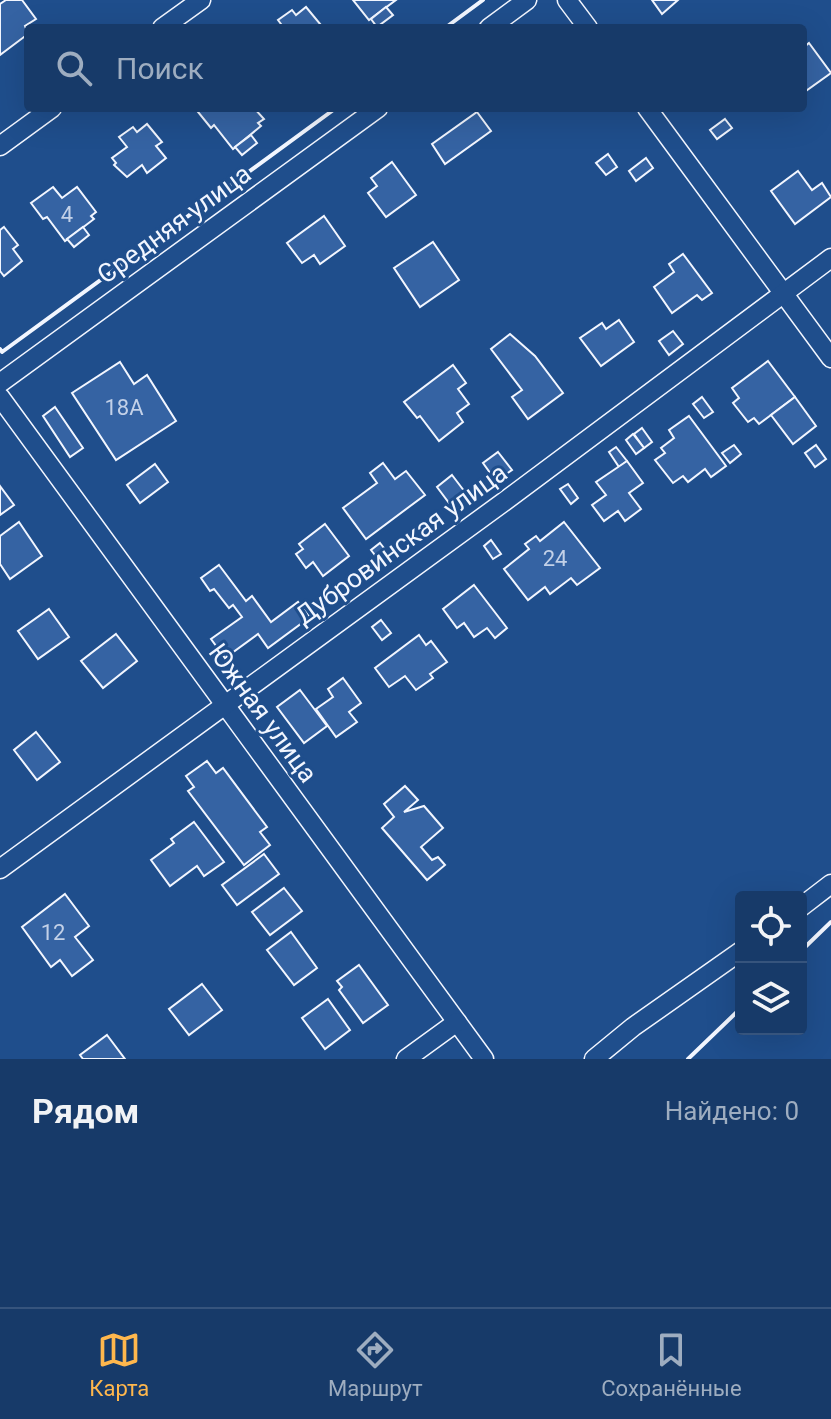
<!DOCTYPE html>
<html lang="ru">
<head>
<meta charset="utf-8">
<style>
  body { margin:0; font-family:Roboto,sans-serif; background:#20416f; color:#f1f3f6 }
  .controls { position:absolute; right:24px; bottom:24px; display:grid; overflow:hidden; border-radius:8px; box-shadow:0 8px 32px #0002 }
  .controls button { width:72px; height:72px; display:grid; place-items:center; padding:0; border:0; border-bottom:2px solid #36547d; background:#173a69; color:#f1f3f6; font:40px sans-serif }
  .list { margin:0; padding:0; list-style:none }
  h2 { display:flex; justify-content:space-between; align-items:center; height:104px; margin:0; padding:0 32px; font-size:34px }
  h2 small { font-size:26px; font-weight:400; color:#9eadc0 }
  .icon { flex:none; width:44px; height:44px; fill:none; stroke:currentColor; stroke-width:2; stroke-linecap:round; stroke-linejoin:round }
  .map { position:relative; flex:none; width:831px; height:1059px; overflow:hidden }
  .search { position:absolute; background:#173a69; box-shadow:0 8px 32px #0002; left:24px; right:24px; top:24px; height:88px; display:flex; align-items:center; gap:20px; box-sizing:border-box; padding:0 28px; border-radius:8px; color:#9eadc0; font-size:30px }
  .sheet { height:248px; background:#173a69 }
  nav { display:flex; justify-content:space-around; align-items:center; box-sizing:border-box; height:112px; border-top:2px solid #36547d; background:#173a69; font-size:22px; color:#9eadc0 }
  nav a { display:grid; justify-items:center; gap:4px }
  nav .on { color:#ffb74d }
  .map>svg:first-child { display:block }
  .building { fill:#3563a3; stroke:#f2f6ff; stroke-width:2 }
  .lines { fill:none; stroke-linecap:round; stroke-linejoin:round }
  .street-casing { stroke:#f2f6ff; stroke-width:21 }
  .street { stroke:#1f4e8c; stroke-width:18 }
  .wall { stroke:#f2f6ff; stroke-width:4 }
  .labels { text-anchor:middle; stroke-width:6; stroke-linejoin:round; paint-order:stroke }
  .number-label { font-size:22px; fill:#c3d1e8 }
  .street-label { font-size:26px; fill:#f2f6ff; stroke:#1f4e8c }
</style>
</head>
<body>
<div class="map">
<svg width="831" height="1059" viewBox="0 0 831 1059">
  <rect width="100%" height="100%" fill="#1f4e8c"/>
  <!-- building -->
  <g class="building">
    <path d="M6,0H22L36,19L25,26L28,34L0,55V4Z"/>
    <path d="M353,0H396L369,20Z"/>
    <path d="M652,0H678L662,14Z"/>
    <path d="M306,7L321,25L317,28H284L278,20L292,10L296,15Z"/>
    <path d="M386,7L393,15L377,27L371,19Z"/>
    <path d="M809,43L831,73L803,93V48Z"/>
    <path d="M204,108H254L264,119L258,123L261,126L233,149L214,125L211,128L198,112Z"/>
    <path d="M477,112L491,131L445,164L432,144Z"/>
    <path d="M725,119L732,128L717,139L710,130Z"/>
    <path d="M147,124L162,142L156,146L166,158L147,173L142,165L127,177L114,165L116,163L112,158L127,147L119,137L133,127L137,132Z"/>
    <path d="M251,135L257,143L242,155L235,147Z"/>
    <path d="M608,154L617,167L606,175L596,163Z"/>
    <path d="M646,158L653,168L636,181L629,171Z"/>
    <path d="M392,162L416,195L386,217L368,193L377,186L371,178Z"/>
    <path d="M798,171L812,190L822,183L831,197L795,224L771,191Z"/>
    <path d="M53,187L62,198L77,187L96,212L91,216L94,219L65,241L47,217L43,219L31,203Z"/>
    <path d="M324,216L345,246L320,264L314,255L302,263L287,243Z"/>
    <path d="M4,227L18,245L13,249L22,261L4,276L0,271V230Z"/>
    <path d="M83,227L89,235L74,247L67,239Z"/>
    <path d="M433,242L459,280L420,307L394,268Z"/>
    <path d="M683,254L712,293L702,300L697,295L672,313L654,287L674,272L669,264Z"/>
    <path d="M619,320L634,342L601,366L580,338L602,323L606,329Z"/>
    <path d="M673,331L683,344L669,355L659,341Z"/>
    <path d="M510,334L535,356L563,393L528,419L512,397L522,390L491,349Z"/>
    <path d="M768,361L795,397L759,424L754,418L748,422L733,403L739,398L732,388Z"/>
    <path d="M120,362L134,384L147,375L176,421L116,460L72,393Z"/>
    <path d="M453,365L466,383L458,389L469,404L457,413L463,422L439,441L420,416L417,418L404,402Z"/>
    <path d="M702,397L713,412L704,418L693,404Z"/>
    <path d="M795,397L816,426L793,444L771,415Z"/>
    <path d="M55,407L83,448L70,457L43,416Z"/>
    <path d="M689,416L726,466L711,477L705,469L688,482L683,476L673,483L655,460L665,453L661,448L674,438L669,430Z"/>
    <path d="M642,428L652,442L644,448L634,434Z"/>
    <path d="M633,434L644,448L636,454L626,440Z"/>
    <path d="M734,445L741,454L730,463L722,453Z"/>
    <path d="M816,445L826,459L815,467L805,453Z"/>
    <path d="M616,447L627,461L619,467L609,452Z"/>
    <path d="M498,452L512,470L496,481L483,463Z"/>
    <path d="M627,461L643,483L629,493L641,509L625,521L618,511L604,521L592,505L606,495L596,482Z"/>
    <path d="M383,463L395,479L406,471L425,495L366,539L343,508L377,483L370,473Z"/>
    <path d="M155,464L168,482L140,503L127,485Z"/>
    <path d="M452,475L471,500L455,511L437,487Z"/>
    <path d="M568,484L578,498L571,504L560,489Z"/>
    <path d="M0,486L14,505L0,515Z"/>
    <path d="M19,522L42,556L10,579L0,564V536Z"/>
    <path d="M564,522L600,568L577,585L571,578L550,594L545,587L528,600L504,569L529,549L525,544L536,536L540,541Z"/>
    <path d="M325,524L349,556L323,576L313,562L306,568L296,554L303,549L299,544Z"/>
    <path d="M491,540L501,554L493,559L484,546Z"/>
    <path d="M380,543L391,557L382,564L371,550Z"/>
    <path d="M219,565L246,601L252,596L271,622L298,602L310,617L268,648L258,634L225,658L211,639L242,617L233,605L229,608L214,589L210,591L201,578Z"/>
    <path d="M474,585L507,628L495,638L487,628L474,637L464,623L457,628L443,609Z"/>
    <path d="M49,609L69,637L38,659L18,631Z"/>
    <path d="M381,620L391,633L382,640L372,627Z"/>
    <path d="M116,634L137,661L103,688L81,661Z"/>
    <path d="M419,635L426,645L431,641L447,662L430,674L433,678L416,690L405,676L389,687L375,668Z"/>
    <path d="M343,678L361,703L349,712L357,722L336,737L316,709L333,697L328,689Z"/>
    <path d="M300,690L327,726L304,743L277,707Z"/>
    <path d="M36,732L60,762L37,780L14,750Z"/>
    <path d="M207,761L216,773L223,768L267,827L260,832L270,845L244,865L188,791L194,787L186,776Z"/>
    <path d="M405,786L418,800L404,812L424,806L443,828L421,847L432,860L438,857L445,865L427,880L382,828L394,817L384,804Z"/>
    <path d="M194,822L224,862L204,876L197,866L170,886L151,860L174,843L171,839Z"/>
    <path d="M264,854L279,874L237,905L222,885Z"/>
    <path d="M284,888L302,911L270,935L252,912Z"/>
    <path d="M65,894L89,926L75,937L93,960L72,976L60,960L51,967L22,927Z"/>
    <path d="M291,932L317,968L294,985L267,950Z"/>
    <path d="M359,965L388,1005L363,1023L339,990L342,987L337,981Z"/>
    <path d="M202,984L222,1010L189,1035L169,1009Z"/>
    <path d="M328,999L350,1030L325,1049L302,1018Z"/>
    <path d="M107,1035L125,1059H83L80,1055Z"/>
  </g>
  <g class="lines">
    <!-- street casing -->
    <g class="street-casing">
      <g id="street">
        <path d="M567,0L588,28"/>
        <path d="M162,28L201,0"/>
        <path d="M489,28L527,0"/>
        <path d="M647,108L831,358"/>
        <path d="M0,146L52,108"/>
        <path d="M0,383L378,108"/>
        <path d="M0,397L484,1059"/>
        <path d="M0,869L505,501L831,258"/>
        <path d="M801,907L831,884"/>
        <path d="M406,1059L457,1022"/>
        <path d="M594,1059L633,1027L741,951"/>
      </g>
    </g>
    <!-- street -->
    <use href="#street" class="street"/>
    <!-- wall -->
    <g class="wall">
      <path d="M445,28L483,0"/>
      <path d="M0,349L2,352L336,108"/>
      <path d="M801,951L831,922"/>
      <path d="M688,1059L741,1008"/>
    </g>
  </g>
  <g class="labels">
    <!-- number labels -->
    <g class="number-label">
      <text x="67" y="222">4</text>
      <text x="124" y="415">18А</text>
      <text x="555" y="566">24</text>
      <text x="53" y="940">12</text>
    </g>
    <!-- street labels -->
    <g class="street-label">
      <text transform="translate(174 224) rotate(-36)" y="9">Средняя улица</text>
      <text transform="translate(401 544) rotate(-36)" y="9">Дубровинская улица</text>
      <text transform="translate(263 713) rotate(54)" y="9">Южная улица</text>
    </g>
  </g>
</svg>
<div class="controls">
<button><svg class="icon" aria-label="locate" viewBox="0 0 24 24"><circle cx="12" cy="12" r="6"/><path d="M12 2v4M12 18v4M2 12h4M18 12h4"/></svg></button>
<button><svg class="icon" aria-label="layers" viewBox="0 0 24 24"><path d="M12 4l9 5-9 5-9-5zM3 14l9 5 9-5"/></svg></button>
</div>
<div class="search"><svg class="icon" aria-label="search" viewBox="0 0 24 24"><circle cx="10" cy="10" r="6"/><path d="M15 15l6 6"/></svg>Поиск</div>
</div>
<section class="sheet">
<h2>Рядом<small>Найдено: 0</small></h2>
<ul class="list">
</ul>
</section>
<nav>
<a class="on"><svg class="icon" aria-label="map" viewBox="0 0 24 24"><path d="M3 6l6-2 6 2 6-2v14l-6 2-6-2-6 2zM9 4v14M15 6v14"/></svg>Карта</a>
<a><svg class="icon" aria-label="directions" viewBox="0 0 24 24"><path d="M12 3l9 9-9 9-9-9zM9 14v-3h6M13 9l2 2-2 2"/></svg>Маршрут</a>
<a><svg class="icon" aria-label="saved" viewBox="0 0 24 24"><path d="M7 4h10v16l-5-4-5 4z"/></svg>Сохранённые</a>
</nav>
</body>
</html>
